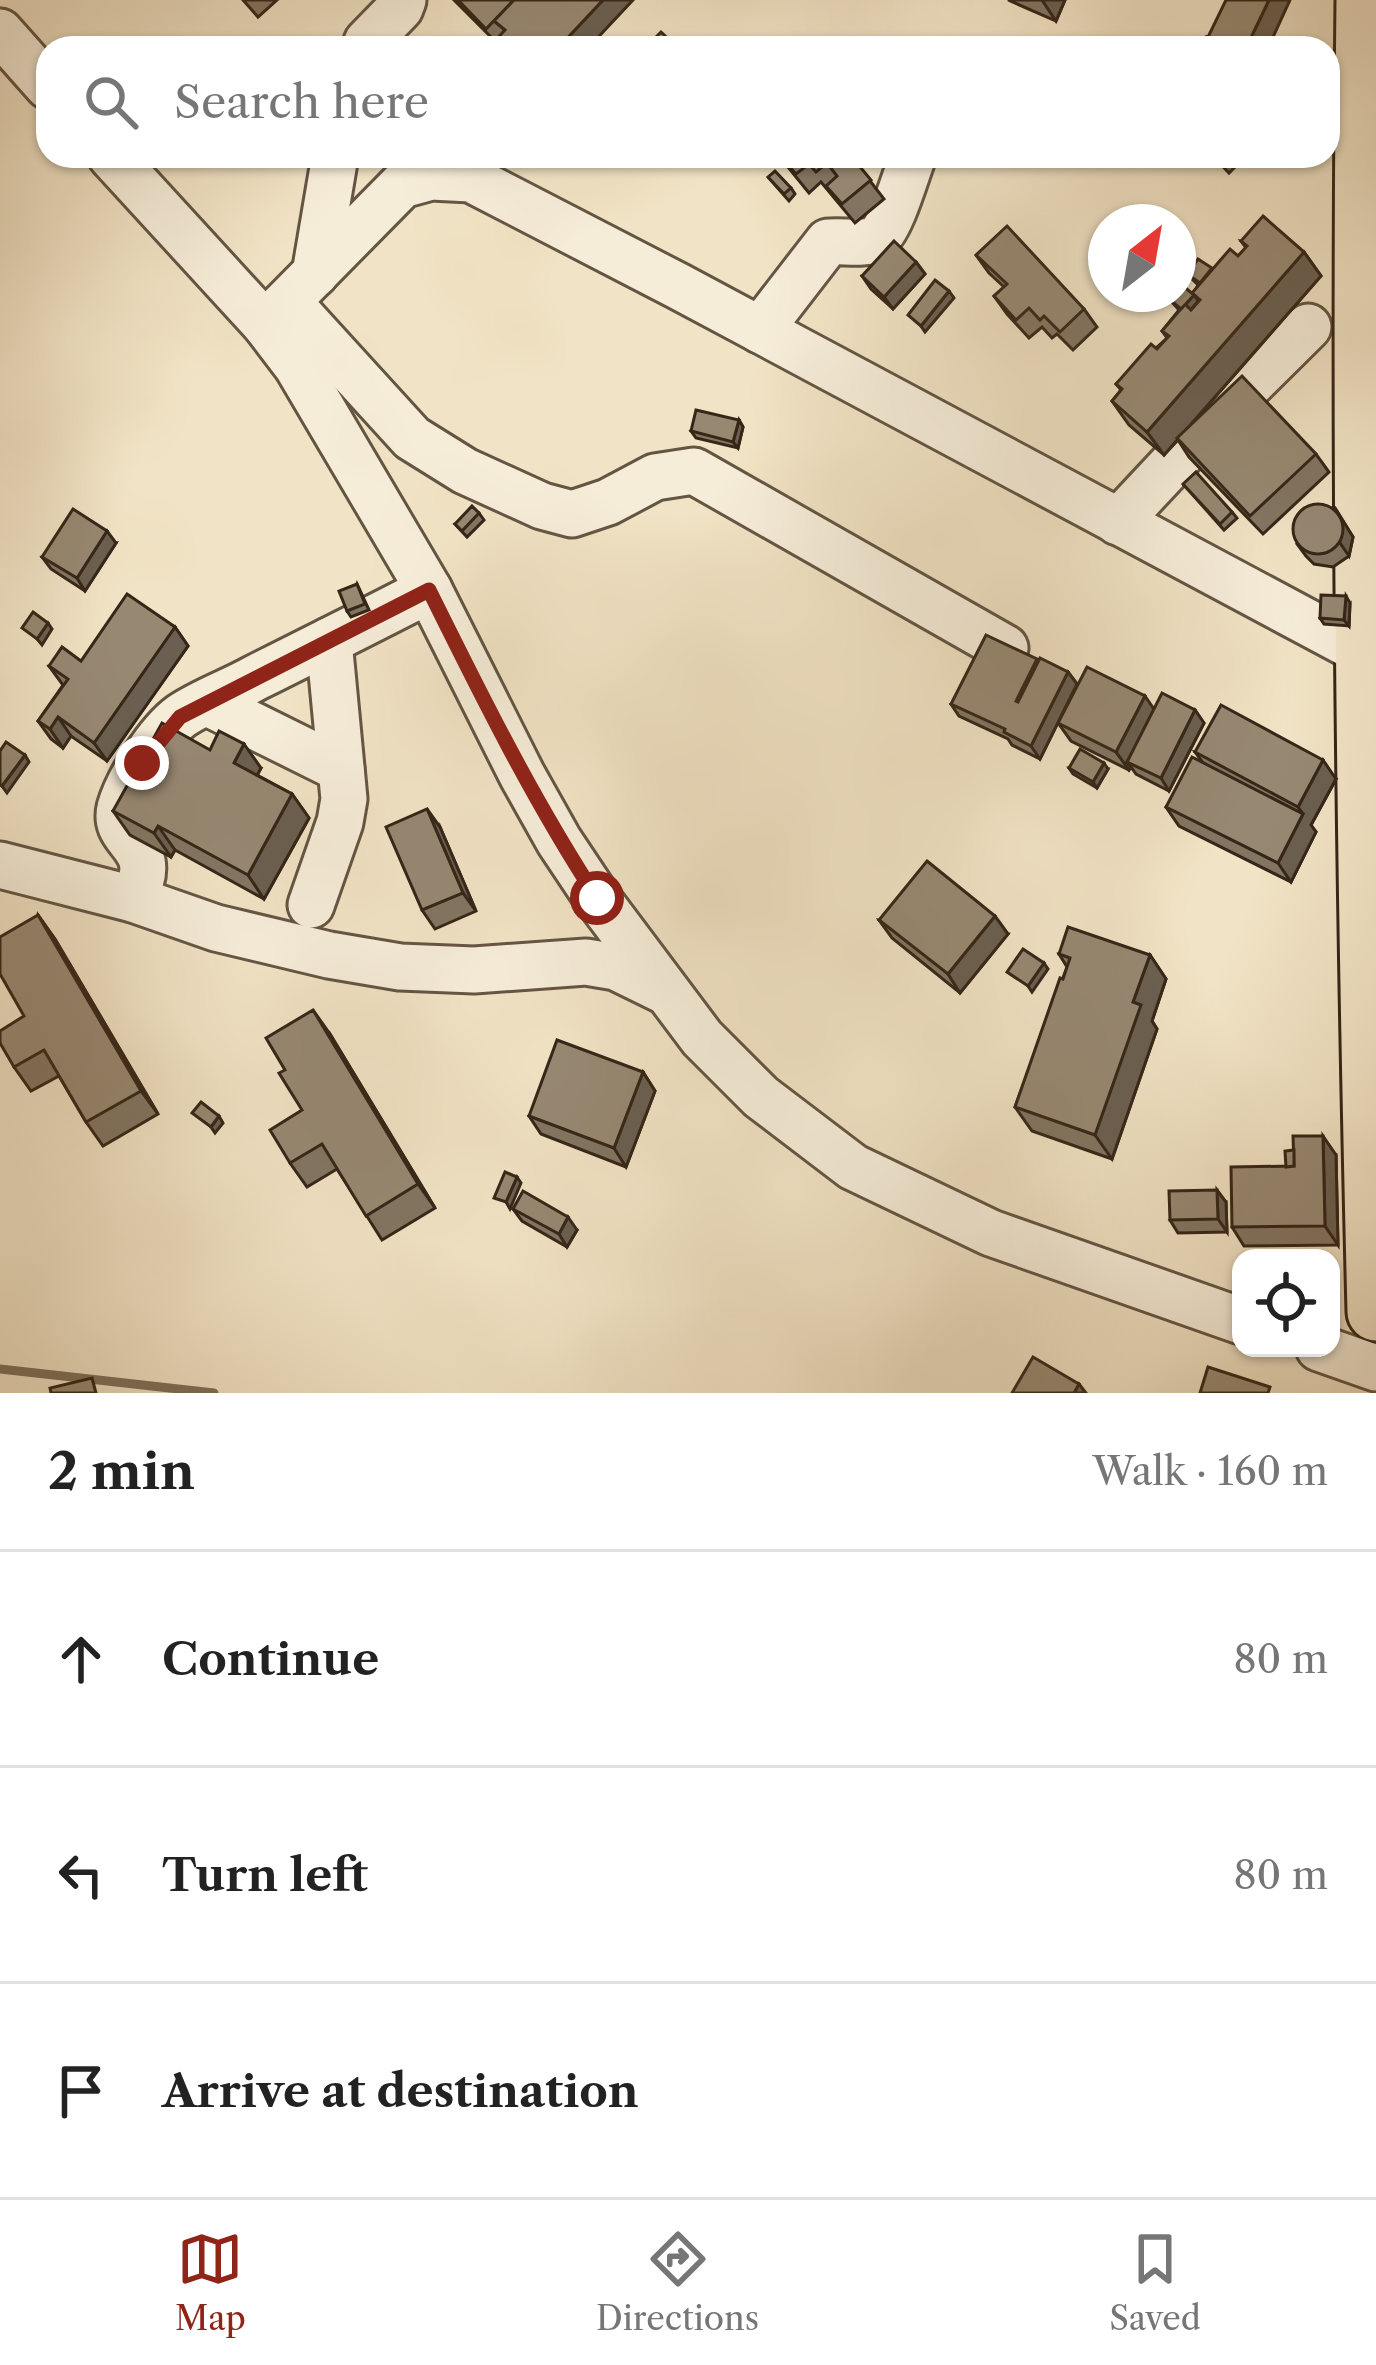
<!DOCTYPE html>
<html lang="en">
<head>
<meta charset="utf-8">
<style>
  body { margin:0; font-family:"Libre Caslon Text",serif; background:#f2f2f2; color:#222 }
  .controls { position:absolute; right:36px; bottom:36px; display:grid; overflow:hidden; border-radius:24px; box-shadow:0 3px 9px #0004 }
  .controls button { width:108px; height:108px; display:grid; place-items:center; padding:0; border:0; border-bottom:3px solid #e0e0e0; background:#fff; color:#222; font:60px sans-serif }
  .compass { position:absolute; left:1088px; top:204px; width:108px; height:108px; border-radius:50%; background:#fff; box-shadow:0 3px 9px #0004; rotate:31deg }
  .stop { position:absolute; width:36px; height:36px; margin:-27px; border:9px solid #8f2418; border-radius:50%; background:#fff }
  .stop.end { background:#8f2418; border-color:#fff; box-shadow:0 3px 12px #0008 }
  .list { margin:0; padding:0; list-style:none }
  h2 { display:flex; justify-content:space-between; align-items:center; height:156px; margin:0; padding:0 48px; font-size:51px }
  h2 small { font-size:39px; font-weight:400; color:#767676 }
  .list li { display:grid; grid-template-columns:78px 1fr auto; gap:36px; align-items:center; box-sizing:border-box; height:216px; padding:0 48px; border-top:3px solid #e0e0e0 }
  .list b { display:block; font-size:45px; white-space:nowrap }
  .list em { font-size:39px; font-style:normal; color:#767676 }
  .icon { flex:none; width:66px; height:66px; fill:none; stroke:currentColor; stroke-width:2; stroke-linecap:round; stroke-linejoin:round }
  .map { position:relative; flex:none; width:1376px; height:1393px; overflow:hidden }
  .search { position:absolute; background:#fff; box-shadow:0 3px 9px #0004; left:36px; right:36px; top:36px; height:132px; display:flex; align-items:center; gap:30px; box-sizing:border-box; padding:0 42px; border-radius:36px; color:#767676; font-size:45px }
  .sheet { height:804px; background:#fff }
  nav { display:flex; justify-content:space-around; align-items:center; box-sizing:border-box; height:168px; border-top:3px solid #e0e0e0; background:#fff; font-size:33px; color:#767676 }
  nav a { display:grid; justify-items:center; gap:6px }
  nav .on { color:#8f2418 }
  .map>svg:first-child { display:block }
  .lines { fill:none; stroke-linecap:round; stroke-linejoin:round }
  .stream { stroke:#7f715c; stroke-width:9 }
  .minor-casing { stroke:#645543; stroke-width:51 }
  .major-casing { stroke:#352618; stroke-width:63 }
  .minor { stroke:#f6edd9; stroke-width:45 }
  .major { stroke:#f1e3c5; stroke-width:57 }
  .wall { fill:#827562; stroke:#352618; stroke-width:3 }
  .shaded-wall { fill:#6a5f50; stroke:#352618; stroke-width:3 }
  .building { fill:#978872; stroke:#352618; stroke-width:3 }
  .route { stroke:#8f2418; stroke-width:15 }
</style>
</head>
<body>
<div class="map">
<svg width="1376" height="1393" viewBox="0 0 1376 1393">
  <rect width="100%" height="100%" fill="#f1e3c5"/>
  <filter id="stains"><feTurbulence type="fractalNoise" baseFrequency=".00167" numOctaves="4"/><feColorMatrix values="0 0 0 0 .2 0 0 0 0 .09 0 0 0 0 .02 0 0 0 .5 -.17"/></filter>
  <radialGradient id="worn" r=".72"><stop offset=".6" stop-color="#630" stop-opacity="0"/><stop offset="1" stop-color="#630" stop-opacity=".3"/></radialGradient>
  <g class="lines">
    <!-- stream -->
    <path class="stream" d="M0,1369L214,1393"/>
    <!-- minor casing -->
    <g class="minor-casing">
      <g id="minor">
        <path d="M0,32L48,86"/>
        <path d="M365,48L367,42L400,8L403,0"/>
        <path d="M111,156L265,324L297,366L429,590L522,775L559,841L597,898L702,1038L761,1097L853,1167L991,1233L1241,1321"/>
        <path d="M315,274L335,156"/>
        <path d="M288,302L412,438L465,471L542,506L572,514L608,502L655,477L694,471L1005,648"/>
        <path d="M265,324L402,185L431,177L471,179L678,286L1365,653"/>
        <path d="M760,330L828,242C842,240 864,246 877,238C891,228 906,174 913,156"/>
        <path d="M1118,522L1205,429L1308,327"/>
        <path d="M208,703L341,769"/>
        <path d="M0,865L133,899L216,928L329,955L400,967L474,970L586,962L616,967L663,990"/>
        <path d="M133,899C164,844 111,844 120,808C128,780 158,733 181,716C203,701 232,691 255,678C313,649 371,620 429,590"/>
        <path d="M311,905L340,822L344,799L329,641"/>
        <path d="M1319,1348L1376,1368"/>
      </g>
    </g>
    <!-- major casing -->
    <g class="major-casing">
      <path id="major" d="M1365,0C1360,438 1365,875 1376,1312"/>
    </g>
    <!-- minor -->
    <use href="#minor" class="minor"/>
    <!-- major -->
    <use href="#major" class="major"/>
  </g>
  <!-- wall -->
  <g class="wall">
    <path d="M243,0H277L258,17Z"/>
    <path d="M454,0H633L495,41Z"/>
    <path d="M1008,0H1065L1056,21Z"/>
    <path d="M1208,37L1268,48H1216Z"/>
    <path d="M779,156H851L884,199L855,223L821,182L809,193Z"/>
    <path d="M880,156H898L887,165Z"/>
    <path d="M1213,156H1245V157L1229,173Z"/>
    <path d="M768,177L791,188L795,194L789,201Z"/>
    <path d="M1241,241L1304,252L1321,276L1189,427L1316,454L1329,472L1263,534L1189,457L1178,440L1164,455L1129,425L1112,401L1121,390L1116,384L1167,338L1162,331L1179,310L1169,299L1193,294L1198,285L1187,274L1212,269L1238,256L1246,248Z"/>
    <path d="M976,255L1084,309L1097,327L1073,350L1057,334L1052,338L1042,327L1029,338L1007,314L994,296L1004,287L989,273Z"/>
    <path d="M916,262L925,274L893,309L871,289L862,276Z"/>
    <path d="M739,420L743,427L738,448L696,438L691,431Z"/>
    <path d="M1183,484L1232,512L1237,518L1224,530Z"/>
    <path d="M1335,508L1353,537L1349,556L1333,567L1314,564L1306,556L1297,544Z"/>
    <path d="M479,513L484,520L467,537L455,524Z"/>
    <path d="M116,543L85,591L51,569L42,557Z"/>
    <path d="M357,584L369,610L351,617L347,611Z"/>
    <path d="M1350,603L1349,626L1324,624L1320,618Z"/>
    <path d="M175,627L188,646L107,761L71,736L63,748L51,739L38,721L63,685L49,666L81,661Z"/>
    <path d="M1038,662L1068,672L1077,684L1040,759L1012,745L1008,739L959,716L951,704Z"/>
    <path d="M1154,709L1195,710L1204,723L1169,791L1136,774L1131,767L1129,770L1071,741L1058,723Z"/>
    <path d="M210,750L261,768L257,775L292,794L309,818L264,899L175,850L171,857L130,835L113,811Z"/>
    <path d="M1195,752L1336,779L1311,825L1316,832L1291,882L1179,826L1166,807L1203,763Z"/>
    <path d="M1069,768L1108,769L1097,788L1073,774Z"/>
    <path d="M440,827L476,911L435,929L422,910Z"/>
    <path d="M38,915L55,939L158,1114L103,1146L86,1122L59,1076L31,1091L14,1067L24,1016Z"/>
    <path d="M879,920L1008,934L960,993L892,938Z"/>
    <path d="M1059,954L1150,955L1166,979L1152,1021L1157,1029L1112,1159L1032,1131L1015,1107L1067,967Z"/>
    <path d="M330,1034L435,1208L382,1240L337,1169L307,1187L290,1163Z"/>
    <path d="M643,1072L655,1091L626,1167L541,1134L529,1116Z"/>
    <path d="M1336,1155L1338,1245L1244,1246L1232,1227L1286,1167Z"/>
    <path d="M1226,1202L1227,1232L1178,1233L1170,1220Z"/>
    <path d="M513,1209L577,1230L567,1247L522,1221Z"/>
  </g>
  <!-- shaded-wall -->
  <g class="shaded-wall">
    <path d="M603,0H633L588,48H558Z"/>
    <path d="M1042,0H1065L1056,21Z"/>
    <path d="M1269,0H1290L1268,48H1246Z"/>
    <path d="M1304,252L1321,276L1164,455L1147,432Z"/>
    <path d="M916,262L925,274L893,309L884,297Z"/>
    <path d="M949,291L954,298L925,332L921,326Z"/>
    <path d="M1194,295L1198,301L1186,316L1181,310Z"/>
    <path d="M739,420L743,427L738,448L733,442Z"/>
    <path d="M1335,508L1353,537L1349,556L1340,543Z"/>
    <path d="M107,531L116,543L85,591L77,578Z"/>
    <path d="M1346,596L1350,603L1349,626L1344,620Z"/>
    <path d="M48,623L52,629L42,645L37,639Z"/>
    <path d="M175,627L188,646L107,761L94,743Z"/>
    <path d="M1068,672L1077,684L1040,759L1031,746Z"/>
    <path d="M1145,696L1158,715L1127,762L1131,767L1129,770L1116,752Z"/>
    <path d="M1195,710L1204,723L1169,791L1161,778Z"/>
    <path d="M58,717L71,736L63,748L50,729Z"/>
    <path d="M244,744L261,768L251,787L234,763Z"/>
    <path d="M25,755L29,762L7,793L2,786Z"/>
    <path d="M1323,760L1336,779L1311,825L1316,832L1291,882L1278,863L1303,814L1298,807Z"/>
    <path d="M1104,763L1108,769L1097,788L1093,782Z"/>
    <path d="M292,794L309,818L264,899L248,875Z"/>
    <path d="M427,809L440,827L476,911L463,893Z"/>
    <path d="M158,826L175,850L171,857L154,833Z"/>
    <path d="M38,915L55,939L158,1114L141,1091Z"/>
    <path d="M995,916L1008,934L960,993L948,974Z"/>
    <path d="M1150,955L1166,979L1152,1021L1157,1029L1112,1159L1095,1135L1133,1002Z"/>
    <path d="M1044,963L1048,969L1032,992L1028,986Z"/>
    <path d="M313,1010L330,1034L435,1208L418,1184Z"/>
    <path d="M643,1072L655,1091L626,1167L614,1148Z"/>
    <path d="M219,1116L223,1123L215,1133L211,1127Z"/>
    <path d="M1323,1136L1336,1155L1338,1245L1325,1226Z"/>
    <path d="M517,1177L521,1183L510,1209L506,1202Z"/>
    <path d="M1217,1190L1226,1202L1227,1232L1218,1219Z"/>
    <path d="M568,1217L577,1230L567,1247L559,1234Z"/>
    <path d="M1079,1384L1086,1393H1074Z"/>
  </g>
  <!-- building -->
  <g class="building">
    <path d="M458,0H514L486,29Z"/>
    <path d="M514,0H603L558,48H495L491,45L505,30L494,21Z"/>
    <path d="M1226,0H1269L1246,48H1233L1208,37Z"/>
    <path d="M661,32L678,48H645Z"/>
    <path d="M780,156H851L871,180L842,204L826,186L837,176L827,163L816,172L809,164L796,174Z"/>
    <path d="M1215,156H1235L1225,166Z"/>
    <path d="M775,171L791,188L784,194L768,177Z"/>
    <path d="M1263,216L1304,252L1147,432L1112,401L1122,389L1116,384L1151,344L1157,349L1169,336L1162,331L1185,304L1191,310L1200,300L1192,293L1230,249L1238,256L1247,246L1241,241Z"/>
    <path d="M1007,226L1084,309L1060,332L1044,316L1040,320L1029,308L1016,320L994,296L1007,284L976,255Z"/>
    <path d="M894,241L916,262L884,297L862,276Z"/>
    <path d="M1198,259L1212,268L1200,283L1187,274Z"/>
    <path d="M935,280L949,291L921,326L908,315Z"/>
    <path d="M1182,285L1194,295L1181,309L1169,299L1173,294H1178V289Z"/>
    <path d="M1242,376L1316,454L1250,516L1177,438Z"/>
    <path d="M696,410L739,420L733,442L691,431Z"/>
    <path d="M1196,472L1232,512L1220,524L1183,484Z"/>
    <circle cx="1318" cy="529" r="25"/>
    <path d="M472,506L479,513L462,531L455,524Z"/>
    <path d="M73,509L107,531L77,578L42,557Z"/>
    <path d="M357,584L365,604L347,611L339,591Z"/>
    <path d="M127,594L175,627L94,743L58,717L50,729L38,721L68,679L49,666L62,647L81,661Z"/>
    <path d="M1321,595L1346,596L1344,620L1320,618Z"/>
    <path d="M33,612L48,623L37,639L22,628Z"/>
    <path d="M986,635L1037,659L1016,701L1018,702L1040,658L1068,672L1031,746L1004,732L1005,729L951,704Z"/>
    <path d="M1087,667L1145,696L1116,752L1058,723Z"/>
    <path d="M1162,693L1195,710L1161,778L1127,762Z"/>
    <path d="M1221,705L1323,760L1298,807L1195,752Z"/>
    <path d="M162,723L210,750L219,731L244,744L234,763L292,794L248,875L158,826L154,833L113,811Z"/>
    <path d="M6,742L25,755L2,786L0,785V751Z"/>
    <path d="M1080,749L1104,763L1093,782L1069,768Z"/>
    <path d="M1192,757L1303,814L1278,863L1166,807Z"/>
    <path d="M427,809L463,893L422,910L386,827Z"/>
    <path d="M927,861L995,916L948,974L879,920Z"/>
    <path d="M38,915L141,1091L86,1122L44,1050L14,1067L0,1043V1031L24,1016L0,974V937Z"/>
    <path d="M1068,927L1150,955L1133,1002L1141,1005L1095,1135L1015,1107L1060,978L1063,979L1070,958L1059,954Z"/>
    <path d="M1023,949L1044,963L1028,986L1007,972Z"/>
    <path d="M313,1010L418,1184L366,1216L322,1144L290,1163L270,1130L302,1110L279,1073L285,1070L266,1038Z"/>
    <path d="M557,1040L643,1072L614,1148L529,1116Z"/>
    <path d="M201,1102L219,1116L211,1127L192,1113Z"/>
    <path d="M1293,1136H1323L1325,1226L1232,1227L1231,1167L1294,1166Z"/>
    <path d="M1294,1150V1166L1286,1167L1285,1151Z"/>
    <path d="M505,1172L517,1177L506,1202L494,1198Z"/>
    <path d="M1217,1190L1218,1219L1170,1220L1169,1191Z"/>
    <path d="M523,1191L568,1217L559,1234L513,1209Z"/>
    <path d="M1033,1357L1079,1384L1074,1393H1012Z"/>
    <path d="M1208,1367L1270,1387L1268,1393H1200Z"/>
    <path d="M92,1378L96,1393H51L50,1388Z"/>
  </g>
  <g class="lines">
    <!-- route -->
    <path class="route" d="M142,763L180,717L429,590C481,695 533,800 597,898"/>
  </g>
  <rect width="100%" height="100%" filter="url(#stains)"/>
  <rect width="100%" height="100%" fill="url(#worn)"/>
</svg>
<div class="controls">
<button><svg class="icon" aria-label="locate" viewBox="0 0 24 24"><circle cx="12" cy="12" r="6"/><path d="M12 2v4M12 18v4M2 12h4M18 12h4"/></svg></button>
</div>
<svg class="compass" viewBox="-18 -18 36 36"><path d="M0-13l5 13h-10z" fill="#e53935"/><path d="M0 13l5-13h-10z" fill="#767676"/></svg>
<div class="stop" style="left:597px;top:898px"></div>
<div class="stop end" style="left:142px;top:763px"></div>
<div class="search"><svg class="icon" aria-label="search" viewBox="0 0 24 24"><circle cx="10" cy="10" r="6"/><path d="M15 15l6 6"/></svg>Search here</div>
</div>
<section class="sheet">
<h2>2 min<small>Walk · 160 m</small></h2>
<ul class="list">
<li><svg class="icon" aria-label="ahead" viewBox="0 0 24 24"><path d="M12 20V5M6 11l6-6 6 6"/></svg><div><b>Continue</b></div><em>80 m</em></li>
<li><svg class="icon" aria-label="left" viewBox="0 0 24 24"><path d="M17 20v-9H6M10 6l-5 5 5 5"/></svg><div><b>Turn left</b></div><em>80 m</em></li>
<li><svg class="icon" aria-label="arrive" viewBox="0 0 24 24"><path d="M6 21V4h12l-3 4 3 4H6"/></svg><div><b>Arrive at destination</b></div></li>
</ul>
</section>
<nav>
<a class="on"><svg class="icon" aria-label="map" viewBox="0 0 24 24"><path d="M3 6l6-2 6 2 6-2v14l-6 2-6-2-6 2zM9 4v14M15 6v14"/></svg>Map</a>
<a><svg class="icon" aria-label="directions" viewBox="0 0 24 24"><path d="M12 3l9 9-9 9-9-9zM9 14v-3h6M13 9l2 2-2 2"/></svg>Directions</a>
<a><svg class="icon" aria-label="saved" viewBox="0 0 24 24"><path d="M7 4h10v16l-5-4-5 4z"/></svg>Saved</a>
</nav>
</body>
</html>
